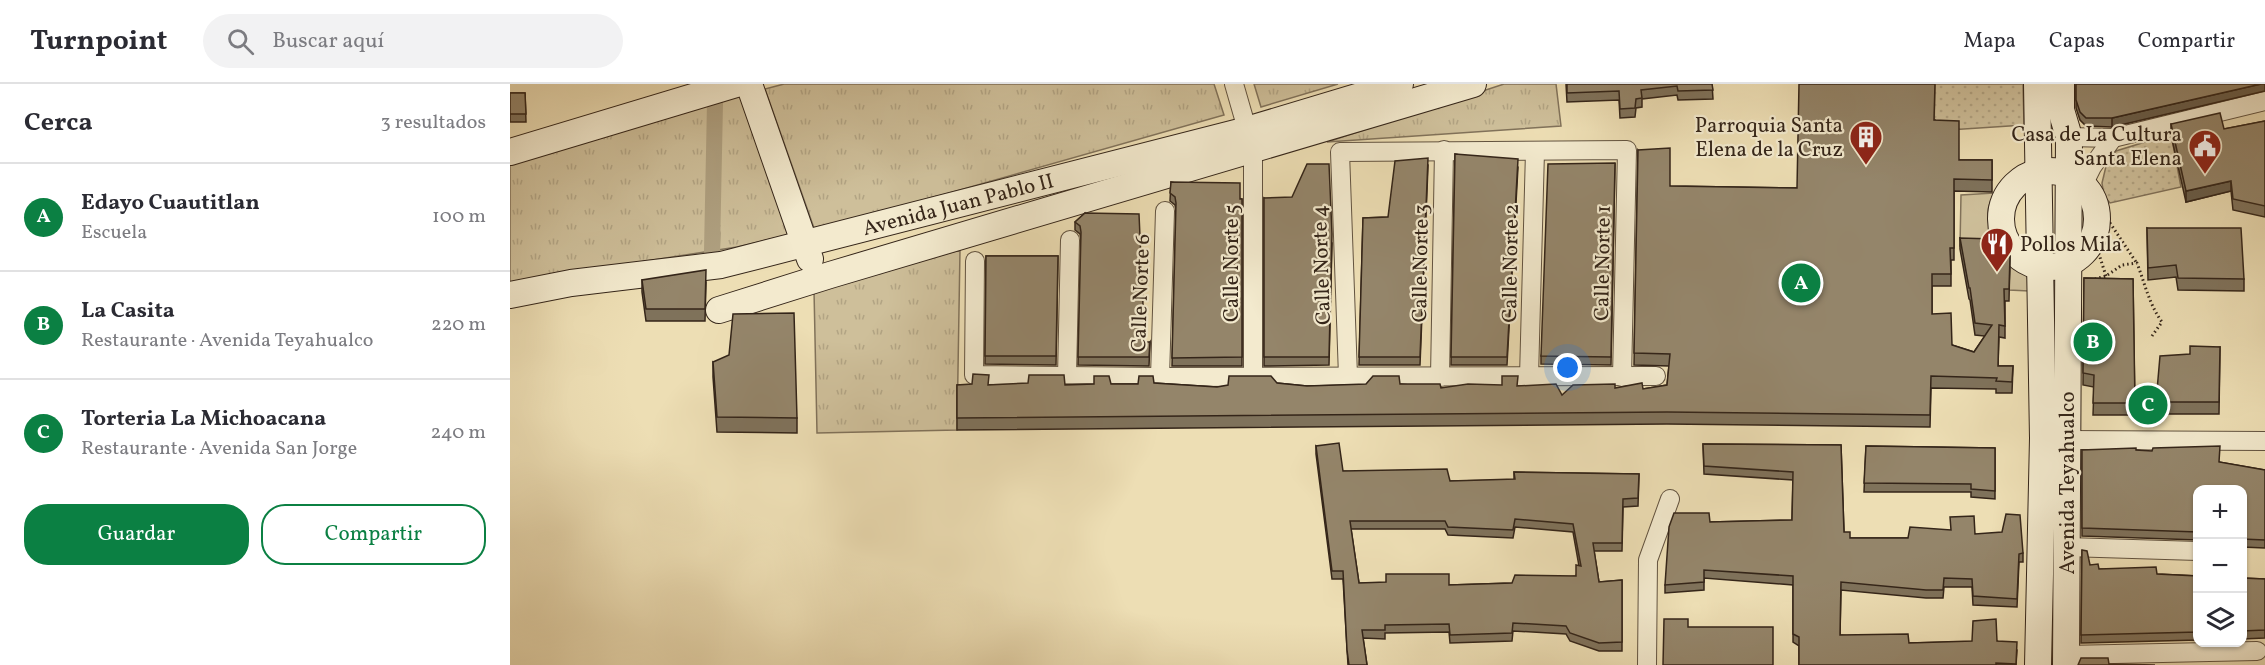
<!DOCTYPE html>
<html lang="es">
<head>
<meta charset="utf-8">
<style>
  body { margin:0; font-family:Vollkorn,serif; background:#f2f2f3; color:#2b2b33 }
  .controls { position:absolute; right:18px; bottom:18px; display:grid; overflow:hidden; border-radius:12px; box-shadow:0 2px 4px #0004 }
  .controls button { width:54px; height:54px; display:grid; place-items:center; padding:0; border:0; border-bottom:2px solid #e1e1e2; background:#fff; color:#2b2b33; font:30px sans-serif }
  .you { position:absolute; left:1058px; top:284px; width:21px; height:21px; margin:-15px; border:4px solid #fff; border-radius:50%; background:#1a73e8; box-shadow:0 0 0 9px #1a73e833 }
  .badge { display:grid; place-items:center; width:39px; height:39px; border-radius:50%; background:#0b8043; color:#fff; font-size:20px; font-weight:700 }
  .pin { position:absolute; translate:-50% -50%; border:3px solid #fff; box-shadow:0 2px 6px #0006 }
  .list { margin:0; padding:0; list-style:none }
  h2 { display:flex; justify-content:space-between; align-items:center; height:78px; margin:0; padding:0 24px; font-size:26px }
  h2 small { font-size:20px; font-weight:400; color:#7c7c81 }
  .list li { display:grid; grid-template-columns:39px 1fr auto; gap:18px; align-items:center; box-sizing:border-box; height:108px; padding:0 24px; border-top:2px solid #e1e1e2 }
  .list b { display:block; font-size:22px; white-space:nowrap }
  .list p { margin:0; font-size:20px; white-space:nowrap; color:#7c7c81 }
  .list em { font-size:20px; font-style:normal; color:#7c7c81 }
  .actions { display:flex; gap:12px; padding:18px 24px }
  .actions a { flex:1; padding:14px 0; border:2px solid #0b8043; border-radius:24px; text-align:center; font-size:21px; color:#0b8043 }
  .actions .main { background:#0b8043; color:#fff }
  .icon { flex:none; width:33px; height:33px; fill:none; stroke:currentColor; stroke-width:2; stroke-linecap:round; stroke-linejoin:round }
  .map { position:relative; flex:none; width:1755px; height:581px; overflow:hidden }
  header { display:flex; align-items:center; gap:36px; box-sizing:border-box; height:84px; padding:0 30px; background:#fff; border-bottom:2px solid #e1e1e2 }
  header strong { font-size:28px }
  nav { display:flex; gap:33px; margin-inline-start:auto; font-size:21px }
  .search { width:420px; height:54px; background:#f2f2f3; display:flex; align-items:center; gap:15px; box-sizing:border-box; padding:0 21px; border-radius:33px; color:#7c7c81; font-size:22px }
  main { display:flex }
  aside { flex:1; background:#fff }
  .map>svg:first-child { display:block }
  .grass { fill:url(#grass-tufts); stroke:#81725a; stroke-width:1.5 }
  .park { fill:url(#park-dots); stroke:#81725a; stroke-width:1.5 }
  .garden { fill:#cebf9a; stroke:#81725a; stroke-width:1.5 }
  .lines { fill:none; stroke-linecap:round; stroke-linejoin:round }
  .canal { stroke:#ae9f7f; stroke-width:16 }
  .street-casing { stroke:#625340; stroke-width:20 }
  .secondary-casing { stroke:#342519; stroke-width:28 }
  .path { stroke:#342519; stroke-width:3; stroke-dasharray:1.5 3; stroke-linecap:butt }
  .street { stroke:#f3eace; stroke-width:18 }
  .secondary { stroke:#f3eace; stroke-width:26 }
  .wall { fill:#7f725b; stroke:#342519; stroke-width:1.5; fill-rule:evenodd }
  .shaded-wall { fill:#685d4a; stroke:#342519; stroke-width:1.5 }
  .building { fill:#94856a; stroke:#342519; stroke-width:1.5; fill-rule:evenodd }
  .labels { text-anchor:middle; stroke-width:4.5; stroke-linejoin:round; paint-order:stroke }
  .poi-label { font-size:21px; fill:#342519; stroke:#f3eace; text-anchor:end }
  .street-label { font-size:21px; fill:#342519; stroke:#f3eace }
</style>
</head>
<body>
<header>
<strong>Turnpoint</strong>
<div class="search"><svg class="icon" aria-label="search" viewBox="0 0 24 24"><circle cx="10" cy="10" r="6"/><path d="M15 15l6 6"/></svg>Buscar aquí</div>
<nav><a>Mapa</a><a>Capas</a><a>Compartir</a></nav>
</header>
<main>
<aside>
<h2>Cerca<small>3 resultados</small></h2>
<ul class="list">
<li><span class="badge">A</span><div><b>Edayo Cuautitlan</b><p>Escuela</p></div><em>100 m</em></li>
<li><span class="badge">B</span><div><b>La Casita</b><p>Restaurante · Avenida Teyahualco</p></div><em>220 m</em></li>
<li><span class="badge">C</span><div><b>Torteria La Michoacana</b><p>Restaurante · Avenida San Jorge</p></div><em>240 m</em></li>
</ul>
<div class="actions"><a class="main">Guardar</a><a>Compartir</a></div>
</aside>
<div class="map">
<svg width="1755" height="581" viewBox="0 0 1755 581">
  <defs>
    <pattern id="grass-tufts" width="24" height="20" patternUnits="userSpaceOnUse" patternTransform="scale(1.5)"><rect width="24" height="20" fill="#cebf9a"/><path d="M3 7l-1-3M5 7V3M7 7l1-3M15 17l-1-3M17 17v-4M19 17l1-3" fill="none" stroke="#b2a484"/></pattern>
    <pattern id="park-dots" width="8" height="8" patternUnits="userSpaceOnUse" patternTransform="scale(1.5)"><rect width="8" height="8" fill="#cebf9a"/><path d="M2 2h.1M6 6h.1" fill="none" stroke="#b2a484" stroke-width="1.8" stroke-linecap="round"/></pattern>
  </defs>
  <rect width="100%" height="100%" fill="#eddeb4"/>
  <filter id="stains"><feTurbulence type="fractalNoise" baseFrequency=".00333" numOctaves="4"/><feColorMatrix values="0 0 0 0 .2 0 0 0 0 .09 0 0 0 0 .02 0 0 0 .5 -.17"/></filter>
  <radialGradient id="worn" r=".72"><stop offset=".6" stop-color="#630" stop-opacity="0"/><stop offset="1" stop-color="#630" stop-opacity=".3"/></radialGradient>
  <!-- grass -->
  <g class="grass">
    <path d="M274,0H704L714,31L305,147L255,5Z"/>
    <path d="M744,0H828L751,23Z"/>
    <path d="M994,0H1046L1051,42L817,58Z"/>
    <path d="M233,10L278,151L227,163L0,198V81Z"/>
    <path d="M450,166L447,346L307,349L304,206Z"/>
  </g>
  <!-- park -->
  <g class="park">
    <path d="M1425,0H1513L1514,41L1424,47Z"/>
    <path d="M1661,50L1671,103L1600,119L1594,112L1592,99L1597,78L1606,67Z"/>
  </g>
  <!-- garden -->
  <path class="garden" d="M1484,109C1482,115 1478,121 1478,127C1477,152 1492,175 1516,181L1519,207L1499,206L1500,184L1483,185V163L1450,162L1451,111Z"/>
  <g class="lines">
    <!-- canal -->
    <path class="canal" d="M203,149L202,167L205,19"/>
    <!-- street casing -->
    <g class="street-casing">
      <g id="street">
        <path d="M724,0L743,66V292"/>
        <path d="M1559,53L1603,54L1755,17"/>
        <path d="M1573,101L1582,83L1603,54"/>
        <path d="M465,177L464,291L650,293L1146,292"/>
        <path d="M557,292L560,156"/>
        <path d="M838,292L830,68L1117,66L1112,293"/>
        <path d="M650,293L655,127"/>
        <path d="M930,293L934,66"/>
        <path d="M1019,293L1025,67"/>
        <path d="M1556,356L1755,357"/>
        <path d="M1557,463L1688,467"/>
        <path d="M1557,571L1747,567"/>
        <path d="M1137,581L1138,476L1160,415"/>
      </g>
    </g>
    <!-- secondary casing -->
    <g class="secondary-casing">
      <g id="secondary">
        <path d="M239,0L300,175"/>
        <path d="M1527,0L1533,354L1528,581"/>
        <path d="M1551,0V26L1559,53L1556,581"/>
        <path d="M0,68L226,0"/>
        <circle cx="1539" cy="135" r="48"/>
        <path id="s1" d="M0,211L61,199L211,181L737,46L890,0"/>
        <path d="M209,226L320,191L963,0"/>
      </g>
    </g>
    <!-- path -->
    <g class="path">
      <path d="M1596,192L1586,161L1600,139L1626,178"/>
      <path d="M1585,195L1596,192L1612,181L1627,179C1635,200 1639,220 1652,238L1642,252"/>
    </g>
    <!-- street -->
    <use href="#street" class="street"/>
    <!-- secondary -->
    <use href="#secondary" class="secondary"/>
  </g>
  <!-- wall -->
  <g class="wall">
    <path d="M1056,0H1202L1203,15L1168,16L1167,11L1132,15V23L1126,24L1125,33L1110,34L1109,16L1057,18Z"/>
    <path d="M1566,0H1755L1602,43L1576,42L1570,36L1566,24Z"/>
    <path d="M0,9H15L16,38H0Z"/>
    <path d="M1425,36L1449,76H1482V108L1444,107V176H1441V202H1422V230L1442,261L1464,268L1475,252L1465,251L1460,216L1459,215L1450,165V154L1483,173L1500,172L1499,217H1495V254L1489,253L1488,282H1503L1502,309H1486V305L1421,304L1420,343L1157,340L447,346V301L601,300H628L644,299L707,303L767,299L797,302L890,300L931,304L1008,302L1052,311L1105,304L1133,305L1157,301L1159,282L1124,281L1128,66L1160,102L1287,104Z"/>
    <path d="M1755,37V133L1723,126L1721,107L1676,118L1661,51V40L1714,45Z"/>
    <path d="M945,70L1008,83L997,281H941Z"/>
    <path d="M1105,79L1101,281L1031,280V272Z"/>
    <path d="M918,82L910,281H849L853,134L878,133Z"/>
    <path d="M661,98L732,115V282H662L666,127L665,121L660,117Z"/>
    <path d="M754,114L822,159L819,281L754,282Z"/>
    <path d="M575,129L635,266L640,258L639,282L568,281L571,156L570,150L565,146V138Z"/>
    <path d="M1637,144L1734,195V207L1668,206L1666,193L1638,196Z"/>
    <path d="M476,172H548L546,281L475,280Z"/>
    <path d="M1574,194L1623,195L1625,331H1583L1584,303L1573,301Z"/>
    <path d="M132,196L196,198L195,237H136L132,208Z"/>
    <path d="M1710,263L1709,330H1646V318L1680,270Z"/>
    <path d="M203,278L287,334V349L207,348L203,293Z"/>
    <path d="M1193,360L1331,361L1334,448L1340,454H1398L1465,450L1513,469V478H1509L1507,523L1463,521L1462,503H1434L1433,514H1416L1331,506L1330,551L1399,559L1487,557L1507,566L1506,581H1289V562L1283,558V501L1194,494V506L1155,509V501L1200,438L1282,436L1283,396L1194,390Z"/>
    <path d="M806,362L833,387L940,397L1004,396V388L1129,390L1128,422L1113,423L1112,467H1084L1089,498L1112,496V567H1089L1060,557L1056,550L1003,547L1002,557L940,559L939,548L875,549V555L853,554L857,581H838L833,495H822L806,370ZM1005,443L1063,448L1069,482L1066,492L1002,499L939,501L849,499L841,445H935L938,451L1003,454Z"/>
    <path d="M1356,362L1485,364V415L1461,413V408H1354Z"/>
    <path d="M1572,366H1626L1709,378L1755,386V464L1732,463V405H1688V456L1572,452Z"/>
    <path d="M1572,466L1580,481L1589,485L1647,490L1688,492V556L1571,559Z"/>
    <path d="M1732,494L1755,495V554L1732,555Z"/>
  </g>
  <!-- shaded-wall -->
  <g class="shaded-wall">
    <path d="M1751,0H1755V7L1602,43V34Z"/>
    <path d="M1721,97V107L1676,118V107Z"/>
  </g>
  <!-- building -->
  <g class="building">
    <path d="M1057,0H1202L1203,6L1168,7L1167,2L1131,6L1132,14L1126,15L1125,24L1110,25L1109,7L1057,9Z"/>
    <path d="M1289,0H1425L1424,36L1449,37V76H1482V96L1444,95V164H1440L1441,190H1422V230L1441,229L1442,261L1464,268L1482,241L1465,239L1460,204H1459L1450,154L1484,155L1483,173L1500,172L1499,205H1494L1495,242L1489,241L1488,282H1503L1502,298L1486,297L1487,294L1421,292L1420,331L1157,328L447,334V301L462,300L463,290L479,291L478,301L518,299L519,291H554L555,301L584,300V292H599L601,300H628L629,292H643L644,299L707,303L718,301L719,292H761L767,299L797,302L856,300L863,292H889L890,300H930L931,304L958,300L992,301V292H1008L1007,302L1046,300L1052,311L1063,301L1105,300V304L1132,299L1133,305L1157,301L1160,270L1124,269L1128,66L1160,64V102L1287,104Z"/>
    <path d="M1566,0H1751L1602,34H1576L1570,28L1566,16Z"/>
    <path d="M0,9H15L16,30H0Z"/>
    <path d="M1710,29L1714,45L1755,37V122L1723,115L1721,97L1676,107L1661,40Z"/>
    <path d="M945,70L1008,75L997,273H941Z"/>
    <path d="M918,74L910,273H849L853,134L878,133L885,77Z"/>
    <path d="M1105,79L1101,273L1031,272L1038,80Z"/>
    <path d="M797,80H819L822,150L819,273H754V114L782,113Z"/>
    <path d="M661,98L730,99V115H732V273L662,274L666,119L665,113L660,109Z"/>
    <path d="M575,129L629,130L635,266L636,258H640L639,273H568L571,148L570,142L565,138Z"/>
    <path d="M1637,144H1731L1734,195L1668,194L1666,181L1638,184Z"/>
    <path d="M476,172H548L546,272H475Z"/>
    <path d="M196,186L195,225H136L132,196Z"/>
    <path d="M1574,194L1623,195L1625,319H1583L1584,291L1573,289Z"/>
    <path d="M284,229L287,334L207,333L203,278L219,271L223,230Z"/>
    <path d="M1680,262L1710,263L1709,318H1646L1650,272L1680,270Z"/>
    <path d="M829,359L833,387L937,385L940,397L1005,395L1004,388L1129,390L1128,414L1113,415L1112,459H1083L1089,498L1112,496V558L1089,559L1060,549L1056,542L1003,539L1002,549L940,551L939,540L875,541V546H852L857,581H839L837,566L833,487H822L806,362ZM1005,435L1063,440L1071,482L1066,481V492L1005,491L1002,499L939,501V490H876V498L849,499L840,437H935L938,443L1003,446Z"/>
    <path d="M1193,360L1331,361L1334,448H1340V454H1398L1400,443L1441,446L1440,433L1464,432L1465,450L1492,448L1496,430L1510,431L1513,469L1509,470L1507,515L1463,512L1462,495L1434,494L1433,506H1416L1331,498L1330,551L1398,550L1399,559L1462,557L1463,537L1486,535L1487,557L1507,558L1506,580L1486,579V581H1289V553L1283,550V492L1194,486V498L1155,501L1159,443L1164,429H1199L1200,438L1282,436L1283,388L1194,382Z"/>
    <path d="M1356,362L1485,364V407L1461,405V400L1354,399Z"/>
    <path d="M1710,362L1709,378L1755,386V456L1732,455V405H1688V448L1572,444V366L1626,364V366L1642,367L1643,364Z"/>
    <path d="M1572,466L1577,467L1580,481L1588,480L1589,485L1646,483L1647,490L1688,492V548L1571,551Z"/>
    <path d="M1732,494L1755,495V546L1732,547Z"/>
    <path d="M1154,535H1178V543H1263V581H1153Z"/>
    <path d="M1571,574H1598L1599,580L1645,581H1568Z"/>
  </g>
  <!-- icons -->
  <defs>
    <g id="building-pin" transform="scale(1.725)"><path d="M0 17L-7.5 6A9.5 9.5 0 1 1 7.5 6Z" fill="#8f2418" stroke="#f3eace"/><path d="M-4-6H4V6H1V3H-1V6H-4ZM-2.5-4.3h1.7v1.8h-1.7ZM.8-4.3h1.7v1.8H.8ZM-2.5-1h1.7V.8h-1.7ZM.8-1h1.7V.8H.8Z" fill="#fff"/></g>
    <g id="civic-pin" transform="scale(1.725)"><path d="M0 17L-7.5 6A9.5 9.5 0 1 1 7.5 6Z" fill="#8f2418" stroke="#f3eace"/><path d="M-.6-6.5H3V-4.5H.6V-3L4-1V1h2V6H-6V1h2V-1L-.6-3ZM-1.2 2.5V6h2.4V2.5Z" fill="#fff"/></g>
    <g id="restaurant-pin" transform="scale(1.725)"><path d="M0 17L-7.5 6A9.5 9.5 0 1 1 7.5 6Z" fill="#8f2418" stroke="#f3eace"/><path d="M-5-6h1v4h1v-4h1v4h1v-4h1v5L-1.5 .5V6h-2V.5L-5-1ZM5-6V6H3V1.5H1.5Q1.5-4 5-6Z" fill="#fff"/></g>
  </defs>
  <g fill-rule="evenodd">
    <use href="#building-pin" x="1356" y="53"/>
    <use href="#civic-pin" x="1695" y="62"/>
    <use href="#restaurant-pin" x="1487" y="160"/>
  </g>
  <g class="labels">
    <!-- poi labels -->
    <g class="poi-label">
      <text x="1333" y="48">Parroquia Santa<tspan x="1333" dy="24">Elena de la Cruz</tspan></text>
      <text x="1672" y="57">Casa de La Cultura<tspan x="1672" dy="24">Santa Elena</tspan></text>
      <text x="1510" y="167" text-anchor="start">Pollos Mila</text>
    </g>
    <!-- street labels -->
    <g class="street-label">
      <text dy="7" stroke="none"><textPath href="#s1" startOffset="458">Avenida Juan Pablo II</textPath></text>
      <text transform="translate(721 179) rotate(-90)" y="7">Calle Norte 5</text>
      <text transform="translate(910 179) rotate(-89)" y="7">Calle Norte 3</text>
      <text transform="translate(1000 179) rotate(-89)" y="7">Calle Norte 2</text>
      <text transform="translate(1092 179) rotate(-89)" y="7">Calle Norte 1</text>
      <text transform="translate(811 181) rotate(-92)" y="7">Calle Norte 4</text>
      <text transform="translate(630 209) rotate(-88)" y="7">Calle Norte 6</text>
      <text transform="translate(1557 399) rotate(-90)" y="7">Avenida Teyahualco</text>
    </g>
  </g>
  <rect width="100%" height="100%" filter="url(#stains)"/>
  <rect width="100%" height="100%" fill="url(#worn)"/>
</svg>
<div class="controls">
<button>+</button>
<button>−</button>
<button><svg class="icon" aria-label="layers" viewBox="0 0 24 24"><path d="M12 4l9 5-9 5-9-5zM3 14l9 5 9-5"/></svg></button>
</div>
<div class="you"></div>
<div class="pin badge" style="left:1291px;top:199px">A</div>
<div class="pin badge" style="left:1583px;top:258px">B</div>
<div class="pin badge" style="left:1638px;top:321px">C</div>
</div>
</main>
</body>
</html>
